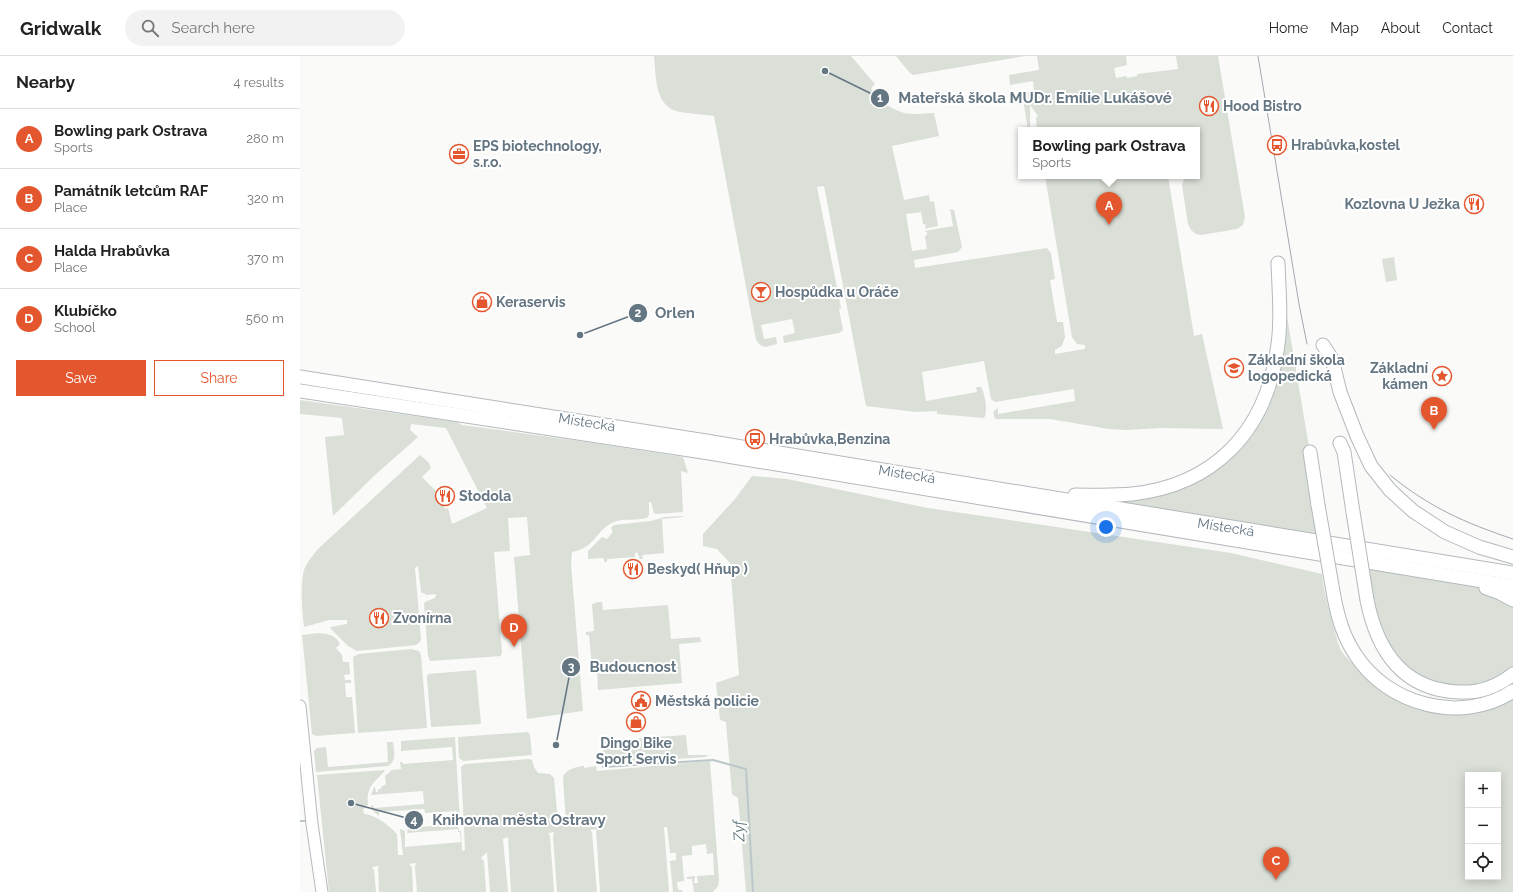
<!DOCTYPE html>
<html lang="en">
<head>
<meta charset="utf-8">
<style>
  body { margin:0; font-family:Raleway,sans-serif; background:#f2f2f2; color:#222 }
  .controls { position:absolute; right:12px; bottom:12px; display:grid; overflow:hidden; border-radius:0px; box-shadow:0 2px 10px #0003 }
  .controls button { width:36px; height:36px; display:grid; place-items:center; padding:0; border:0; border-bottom:1px solid #e0e0e0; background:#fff; color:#222; font:20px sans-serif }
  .you { position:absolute; left:806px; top:471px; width:14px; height:14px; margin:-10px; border:3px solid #fff; border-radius:50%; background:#1a73e8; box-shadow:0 0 0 6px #1a73e833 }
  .badge { display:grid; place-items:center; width:26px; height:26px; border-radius:50%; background:#e4572e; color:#fff; font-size:13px; font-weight:700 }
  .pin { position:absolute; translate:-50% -33px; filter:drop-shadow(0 1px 2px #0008) }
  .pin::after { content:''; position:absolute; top:21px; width:14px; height:12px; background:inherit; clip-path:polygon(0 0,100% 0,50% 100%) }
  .popup { position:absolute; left:718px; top:71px; width:182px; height:52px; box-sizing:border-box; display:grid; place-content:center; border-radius:0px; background:#fff; filter:drop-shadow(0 1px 3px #0005); font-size:13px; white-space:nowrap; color:#767676 }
  .popup b { font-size:15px; color:#222 }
  .popup::after { content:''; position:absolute; left:50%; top:100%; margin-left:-8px; border:8px solid transparent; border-top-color:#fff }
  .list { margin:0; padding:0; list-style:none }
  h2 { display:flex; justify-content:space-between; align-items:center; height:52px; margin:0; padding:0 16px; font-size:17px }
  h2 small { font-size:13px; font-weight:400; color:#767676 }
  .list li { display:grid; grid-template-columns:26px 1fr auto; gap:12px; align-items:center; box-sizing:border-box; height:60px; padding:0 16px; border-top:1px solid #e0e0e0 }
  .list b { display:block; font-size:15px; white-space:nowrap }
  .list p { margin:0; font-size:13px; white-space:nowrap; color:#767676 }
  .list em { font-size:13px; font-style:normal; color:#767676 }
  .actions { display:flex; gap:8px; padding:12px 16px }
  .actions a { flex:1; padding:9px 0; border:1px solid #e4572e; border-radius:0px; text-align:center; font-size:14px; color:#e4572e }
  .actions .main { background:#e4572e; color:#fff }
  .icon { flex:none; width:22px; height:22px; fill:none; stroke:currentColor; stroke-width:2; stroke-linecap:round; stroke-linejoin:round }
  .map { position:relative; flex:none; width:1213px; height:836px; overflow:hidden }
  header { display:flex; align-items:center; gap:24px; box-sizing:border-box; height:56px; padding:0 20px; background:#fff; border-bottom:1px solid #e0e0e0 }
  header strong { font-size:19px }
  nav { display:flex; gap:22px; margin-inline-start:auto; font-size:14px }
  .search { width:280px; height:36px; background:#f2f2f2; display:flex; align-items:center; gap:10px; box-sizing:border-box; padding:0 14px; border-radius:22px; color:#767676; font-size:15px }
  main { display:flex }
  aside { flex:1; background:#fff }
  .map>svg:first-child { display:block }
  .green { fill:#dadfd7; fill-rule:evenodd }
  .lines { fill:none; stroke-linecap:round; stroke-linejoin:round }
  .stream { stroke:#bbc7cb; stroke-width:2 }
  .major-casing { stroke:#b5babe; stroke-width:13 }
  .highway-casing { stroke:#b4b9bd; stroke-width:15 }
  .major { stroke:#fff; stroke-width:11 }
  .highway { stroke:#fff; stroke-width:13 }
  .tram { stroke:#a2aab0; stroke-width:1 }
  .highway-bridge-casing { stroke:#b4b9bd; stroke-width:15; stroke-linecap:butt }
  .highway-bridge { stroke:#fff; stroke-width:13 }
  .labels { text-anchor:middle; stroke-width:4; stroke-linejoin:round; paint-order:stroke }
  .poi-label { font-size:14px; font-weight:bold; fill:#657683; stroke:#fff; text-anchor:start }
  .street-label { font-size:14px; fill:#657683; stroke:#fff }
  .water-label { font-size:15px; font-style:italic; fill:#60757c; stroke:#fff }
  .leader { fill:none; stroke:#657683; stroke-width:1.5 }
  .callout-dot { fill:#657683; stroke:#fff; stroke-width:1.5 }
  .mark-label { font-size:12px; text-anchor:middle; font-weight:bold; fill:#fff }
  .callout-label { font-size:15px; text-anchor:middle; font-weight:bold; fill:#657683; stroke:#fff; stroke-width:4; stroke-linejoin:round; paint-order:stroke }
</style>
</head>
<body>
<header>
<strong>Gridwalk</strong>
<div class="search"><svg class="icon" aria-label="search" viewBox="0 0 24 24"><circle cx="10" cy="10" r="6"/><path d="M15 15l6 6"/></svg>Search here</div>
<nav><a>Home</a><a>Map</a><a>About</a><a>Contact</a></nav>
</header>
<main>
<aside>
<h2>Nearby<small>4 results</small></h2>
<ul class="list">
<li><span class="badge">A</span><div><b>Bowling park Ostrava</b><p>Sports</p></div><em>280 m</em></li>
<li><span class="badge">B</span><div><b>Památník letcům RAF</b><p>Place</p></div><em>320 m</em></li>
<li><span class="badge">C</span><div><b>Halda Hrabůvka</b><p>Place</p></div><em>370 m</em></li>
<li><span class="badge">D</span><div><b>Klubíčko</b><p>School</p></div><em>560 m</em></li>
</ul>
<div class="actions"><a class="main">Save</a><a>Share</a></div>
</aside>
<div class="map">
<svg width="1213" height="836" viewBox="0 0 1213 836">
  <rect width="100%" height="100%" fill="#fafaf8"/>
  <!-- green -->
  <g class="green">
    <path d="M354,0H551L575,28L571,32C583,47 595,58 615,58C621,58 628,57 634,57L639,80L592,90L604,144L629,139L630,146L634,145L638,170L624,173L626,172L625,168H623L621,156L606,158L612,195L627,193L625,180L627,179V176L624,175L653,170L650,153L654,154L662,191L658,196L614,204L615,212L747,192L751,197L755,223L750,224L757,266H763L765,281L762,290L755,294V298L785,293V289L777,288L772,281L745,120H868L894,280L902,278L923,373L860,372L827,374L809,373L750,363H695L693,356L698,352V358L775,345L774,333L695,346L691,343L684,305L622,316L626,345L677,336L676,331H681C685,338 688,355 684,362L637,358V355L616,356L566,350L524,130L517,131L541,252L539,253L543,274L539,277L484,287L483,280L495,277L492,263L461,269L464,283L476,281L477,288L465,291L460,289L456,284L414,60C402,58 388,58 376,55C354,48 356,18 354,0Z"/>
    <path d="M596,0H725L613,19L609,16Z"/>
    <path d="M737,0H826L827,9L814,12L816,22L826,20L827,22L837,20V18L878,13L876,0H918L945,161L943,169L937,173L901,179L896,178L891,174L888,168L882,129L885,120H897V74H737L736,62L738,60L730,49V74H728L722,37L734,35L733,25L710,29L709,19L739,14Z"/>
    <path d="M1094,201L1097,224L1086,226L1082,203Z"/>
    <path d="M978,207L1025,486L737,440L855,434L922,402L968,334Z"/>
    <path d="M0,344L157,366L162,369L286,386L383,401L388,417L381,415L383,456L356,458L354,457L351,446H349V459L347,462C337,465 324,462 314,466C296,473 296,492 272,496L271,508L283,655L227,663L214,501L230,499L227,461L208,462L210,495L194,496L202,597L201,598V600L130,605L128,600L124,547L127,545L135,542L136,538L127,539L121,536L118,510L115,512L121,583L120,586L116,589L57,595L48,590L31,573L30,571L47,568V564H29L4,571C2,553 0,531 4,514C7,506 13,499 18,493L120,399L129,407L131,412L122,421L141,440L137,444L146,453L148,452L152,468L187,452L146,372L111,368L110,374L118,381L75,419L33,460L25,381L44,379L42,362L0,358Z"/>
    <path d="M452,420L487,423L628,452L931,497L1022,518C1024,537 1029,553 1034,572C1036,578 1037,586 1040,592C1043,600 1053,607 1058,613C1098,657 1160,673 1213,642V836H446L438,742L432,738L426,666L420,664L416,627L439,619L430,507L417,493L403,490V478L435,443ZM1168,719H1198V821H1168Z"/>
    <path d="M383,460V461L362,463L364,497L342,499L343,503H340L337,496L335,497V501L307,503V506H304V502L288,503V495L302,481L307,483L313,476L311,472L314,469L351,465L365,461Z"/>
    <path d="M1062,506L1093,511L1193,534L1213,544V618L1202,626L1140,635L1087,598Z"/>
    <path d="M297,546H302L303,554L368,549L371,583L400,581L401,586L379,588L382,627L298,634L297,614H289V610H292L289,579H286V576L294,575L292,548L296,547Z"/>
    <path d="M19,577C28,578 36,579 40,588L36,592L42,599L43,606H49L50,618L44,619L45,624H51V627H45L46,641H52L55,677L16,680L12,678L2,579Z"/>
    <path d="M111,593L119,595L121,599L127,672L58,677L53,601L59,598Z"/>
    <path d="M176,614L181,668L131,671L127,621L128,618Z"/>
    <path d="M228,676L230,679L232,699L163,705L159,702L158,681Z"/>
    <path d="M386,679L388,699H409L405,701L296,709V706H304L302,685Z"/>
    <path d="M155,681L160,766H158L157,755L125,757L124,753L79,756V760L73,755L71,750L73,749L74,752L124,748L123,735L71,739L74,731H75L76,736H78V733H81V731L86,728L85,720L92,714L101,713L100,706H102L103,708L153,704L152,691L101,695V685Z"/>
    <path d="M87,686H93C94,695 97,705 88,710L16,716L14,695L17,692L26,691L28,711L88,706Z"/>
    <path d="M229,703L232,704L234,711L238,717L250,718L254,722L258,767L266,766L263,721C266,713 276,711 284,710V712L296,710L297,715L410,705L419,824L418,830L413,836H394L392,823H387V821L395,820L394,827H398L397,820L414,819L413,797L407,798L406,788L392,790V799L382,800L384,825L377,826L378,834H382L383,836H373L370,805L376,804V797H370L367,771H364L369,836H300L296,773L290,774L292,776L297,836H257L253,780L254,776L248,777L250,780L254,836H211L208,781L203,783L208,836H190L187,796L181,802L184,805L186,836H117L115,811L116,807L109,808L112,811L113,836H79L78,812L79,810L72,811L74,814L76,836H29L17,719L85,714L84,716C72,728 66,732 68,749L66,750V752L63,753L64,758C74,758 90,770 97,778L98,799H103L100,773L105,775V791L161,786L160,776H158V773L107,777L108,772L157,768L158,769L159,775H161L162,795L165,794L161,711L165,708Z"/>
  </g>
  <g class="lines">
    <!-- stream -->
    <g class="stream">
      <path d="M303,711L413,704L446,713L453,836"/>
      <path d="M0,765H9"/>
    </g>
    <!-- major casing -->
    <g class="major-casing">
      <path id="major" d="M0,650L12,768L22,836"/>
    </g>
    <!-- highway casing -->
    <g class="highway-casing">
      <g id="highway">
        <path d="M1023,289L1032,303L1040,336L1057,380L1071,410L1090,434L1113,455L1145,476L1179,491L1213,501"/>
        <path d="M0,321L406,385L1213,517"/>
        <path d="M0,335L403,396L1213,530"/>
        <path d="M1040,387L1044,396L1053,456"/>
        <path d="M1010,396L1018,449"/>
        <path d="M775,439C794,439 813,440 832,438C914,429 965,376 977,295C982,267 979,236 978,207"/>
        <path d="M1186,532L1200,537L1213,544"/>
        <path d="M1034,541C1038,561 1043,580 1055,598C1087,649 1162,669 1213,635"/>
        <path d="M1067,544C1077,595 1103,634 1159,636C1179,637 1198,630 1213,618"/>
      </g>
    </g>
    <!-- major -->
    <use href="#major" class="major"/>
    <!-- highway -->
    <use href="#highway" class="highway"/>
    <!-- tram -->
    <g class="tram">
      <path d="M958,0L999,248L1007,288"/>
      <path d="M1090,419C1129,451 1165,467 1213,483"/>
    </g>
    <!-- highway-bridge casing -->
    <g class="highway-bridge-casing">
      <g id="highway-bridge">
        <path d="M1018,449L1034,541"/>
        <path d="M1053,456L1067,544"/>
      </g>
    </g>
    <!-- highway-bridge -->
    <use href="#highway-bridge" class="highway-bridge"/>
  </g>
  <!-- icons -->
  <defs>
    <g id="restaurant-ring" transform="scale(1)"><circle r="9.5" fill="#fff" stroke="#e4572e" stroke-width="1.5"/><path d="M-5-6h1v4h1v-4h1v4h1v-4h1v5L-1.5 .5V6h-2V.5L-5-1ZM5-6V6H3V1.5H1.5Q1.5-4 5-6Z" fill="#e4572e"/></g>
    <g id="bus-ring" transform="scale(1)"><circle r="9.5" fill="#fff" stroke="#e4572e" stroke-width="1.5"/><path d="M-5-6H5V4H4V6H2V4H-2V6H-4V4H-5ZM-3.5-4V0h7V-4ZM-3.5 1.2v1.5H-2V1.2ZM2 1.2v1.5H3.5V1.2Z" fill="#e4572e"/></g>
    <g id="office-ring" transform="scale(1)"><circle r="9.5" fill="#fff" stroke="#e4572e" stroke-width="1.5"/><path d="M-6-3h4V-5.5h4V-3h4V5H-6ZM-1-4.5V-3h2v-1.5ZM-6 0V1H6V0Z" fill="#e4572e"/></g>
    <g id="bar-ring" transform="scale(1)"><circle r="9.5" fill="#fff" stroke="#e4572e" stroke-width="1.5"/><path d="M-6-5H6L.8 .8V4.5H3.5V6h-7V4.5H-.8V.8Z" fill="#e4572e"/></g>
    <g id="shop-ring" transform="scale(1)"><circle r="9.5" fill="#fff" stroke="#e4572e" stroke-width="1.5"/><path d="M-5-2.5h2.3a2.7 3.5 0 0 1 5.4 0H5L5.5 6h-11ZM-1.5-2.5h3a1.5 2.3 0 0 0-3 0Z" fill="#e4572e"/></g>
    <g id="school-ring" transform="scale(1)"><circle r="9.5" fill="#fff" stroke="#e4572e" stroke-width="1.5"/><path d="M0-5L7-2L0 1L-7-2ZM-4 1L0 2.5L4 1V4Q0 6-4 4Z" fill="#e4572e"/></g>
    <g id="sight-ring" transform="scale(1)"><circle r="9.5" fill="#fff" stroke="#e4572e" stroke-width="1.5"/><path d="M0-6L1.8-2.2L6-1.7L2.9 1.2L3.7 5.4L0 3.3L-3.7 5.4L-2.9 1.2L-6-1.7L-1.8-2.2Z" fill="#e4572e"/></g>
    <g id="civic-ring" transform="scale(1)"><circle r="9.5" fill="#fff" stroke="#e4572e" stroke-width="1.5"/><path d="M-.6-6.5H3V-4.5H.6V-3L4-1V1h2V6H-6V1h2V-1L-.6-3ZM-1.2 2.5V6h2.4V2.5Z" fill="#e4572e"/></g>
  </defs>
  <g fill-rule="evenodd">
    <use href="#restaurant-ring" x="909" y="50"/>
    <use href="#bus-ring" x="977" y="89"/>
    <use href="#office-ring" x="159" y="98"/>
    <use href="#restaurant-ring" x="1174" y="148"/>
    <use href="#bar-ring" x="461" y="236"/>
    <use href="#shop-ring" x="182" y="246"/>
    <use href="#school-ring" x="934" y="312"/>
    <use href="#sight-ring" x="1142" y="320"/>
    <use href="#bus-ring" x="455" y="383"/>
    <use href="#restaurant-ring" x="145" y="440"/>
    <use href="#restaurant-ring" x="333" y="513"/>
    <use href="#restaurant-ring" x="79" y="562"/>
    <use href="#civic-ring" x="341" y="645"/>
    <use href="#shop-ring" x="336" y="666"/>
  </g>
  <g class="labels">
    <!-- poi labels -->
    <g class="poi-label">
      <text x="923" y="55">Hood Bistro</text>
      <text x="991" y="94">Hrabůvka,kostel</text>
      <text x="173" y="95">EPS biotechnology,<tspan x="173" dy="16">s.r.o.</tspan></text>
      <text x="1160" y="153" text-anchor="end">Kozlovna U Ježka</text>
      <text x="475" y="241">Hospůdka u Oráče</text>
      <text x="196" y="251">Keraservis</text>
      <text x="948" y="309">Základní škola<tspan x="948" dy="16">logopedická</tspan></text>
      <text x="1128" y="317" text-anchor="end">Základní<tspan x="1128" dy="16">kámen</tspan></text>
      <text x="469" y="388">Hrabůvka,Benzina</text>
      <text x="159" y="445">Stodola</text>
      <text x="347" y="518">Beskyd( Hňup )</text>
      <text x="93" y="567">Zvonírna</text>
      <text x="355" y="650">Městská policie</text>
      <text x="336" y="692" text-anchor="middle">Dingo Bike<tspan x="336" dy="16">Sport Servis</tspan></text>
    </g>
    <!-- street labels -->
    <g class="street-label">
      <text transform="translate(287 366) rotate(9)" y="5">Místecká</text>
      <text transform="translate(607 418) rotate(9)" y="5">Místecká</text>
      <text transform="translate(926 471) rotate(9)" y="5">Místecká</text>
    </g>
    <!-- water labels -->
    <g class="water-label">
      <text transform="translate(439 775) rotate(-93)" y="5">Zyf</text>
    </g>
  </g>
  <!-- callouts -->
  <path class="leader" d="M525 15L580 42M280 279L338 257M256 689L271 611M51 747L114 764"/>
  <g class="callout-dot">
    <circle cx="525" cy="15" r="4"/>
    <circle cx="280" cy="279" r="4"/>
    <circle cx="256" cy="689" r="4"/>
    <circle cx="51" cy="747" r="4"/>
    <circle cx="580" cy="42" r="10"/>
    <circle cx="338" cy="257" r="10"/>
    <circle cx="271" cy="611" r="10"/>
    <circle cx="114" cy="764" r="10"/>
  </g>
  <g class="mark-label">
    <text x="580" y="46">1</text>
    <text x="338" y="261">2</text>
    <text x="271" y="615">3</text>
    <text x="114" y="768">4</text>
  </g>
  <g class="callout-label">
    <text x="735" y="47">Mateřská škola MUDr. Emílie Lukášové</text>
    <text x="375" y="262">Orlen</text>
    <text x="333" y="616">Budoucnost</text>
    <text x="219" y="769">Knihovna města Ostravy</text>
  </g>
</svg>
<div class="controls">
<button>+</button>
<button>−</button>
<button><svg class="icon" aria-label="locate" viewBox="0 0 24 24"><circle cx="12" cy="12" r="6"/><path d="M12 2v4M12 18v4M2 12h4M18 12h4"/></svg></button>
</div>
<div class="you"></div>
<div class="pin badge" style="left:809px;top:169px">A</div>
<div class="popup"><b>Bowling park Ostrava</b>Sports</div>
<div class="pin badge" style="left:1134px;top:374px">B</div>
<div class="pin badge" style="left:976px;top:824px">C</div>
<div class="pin badge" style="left:214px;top:591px">D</div>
</div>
</main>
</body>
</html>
